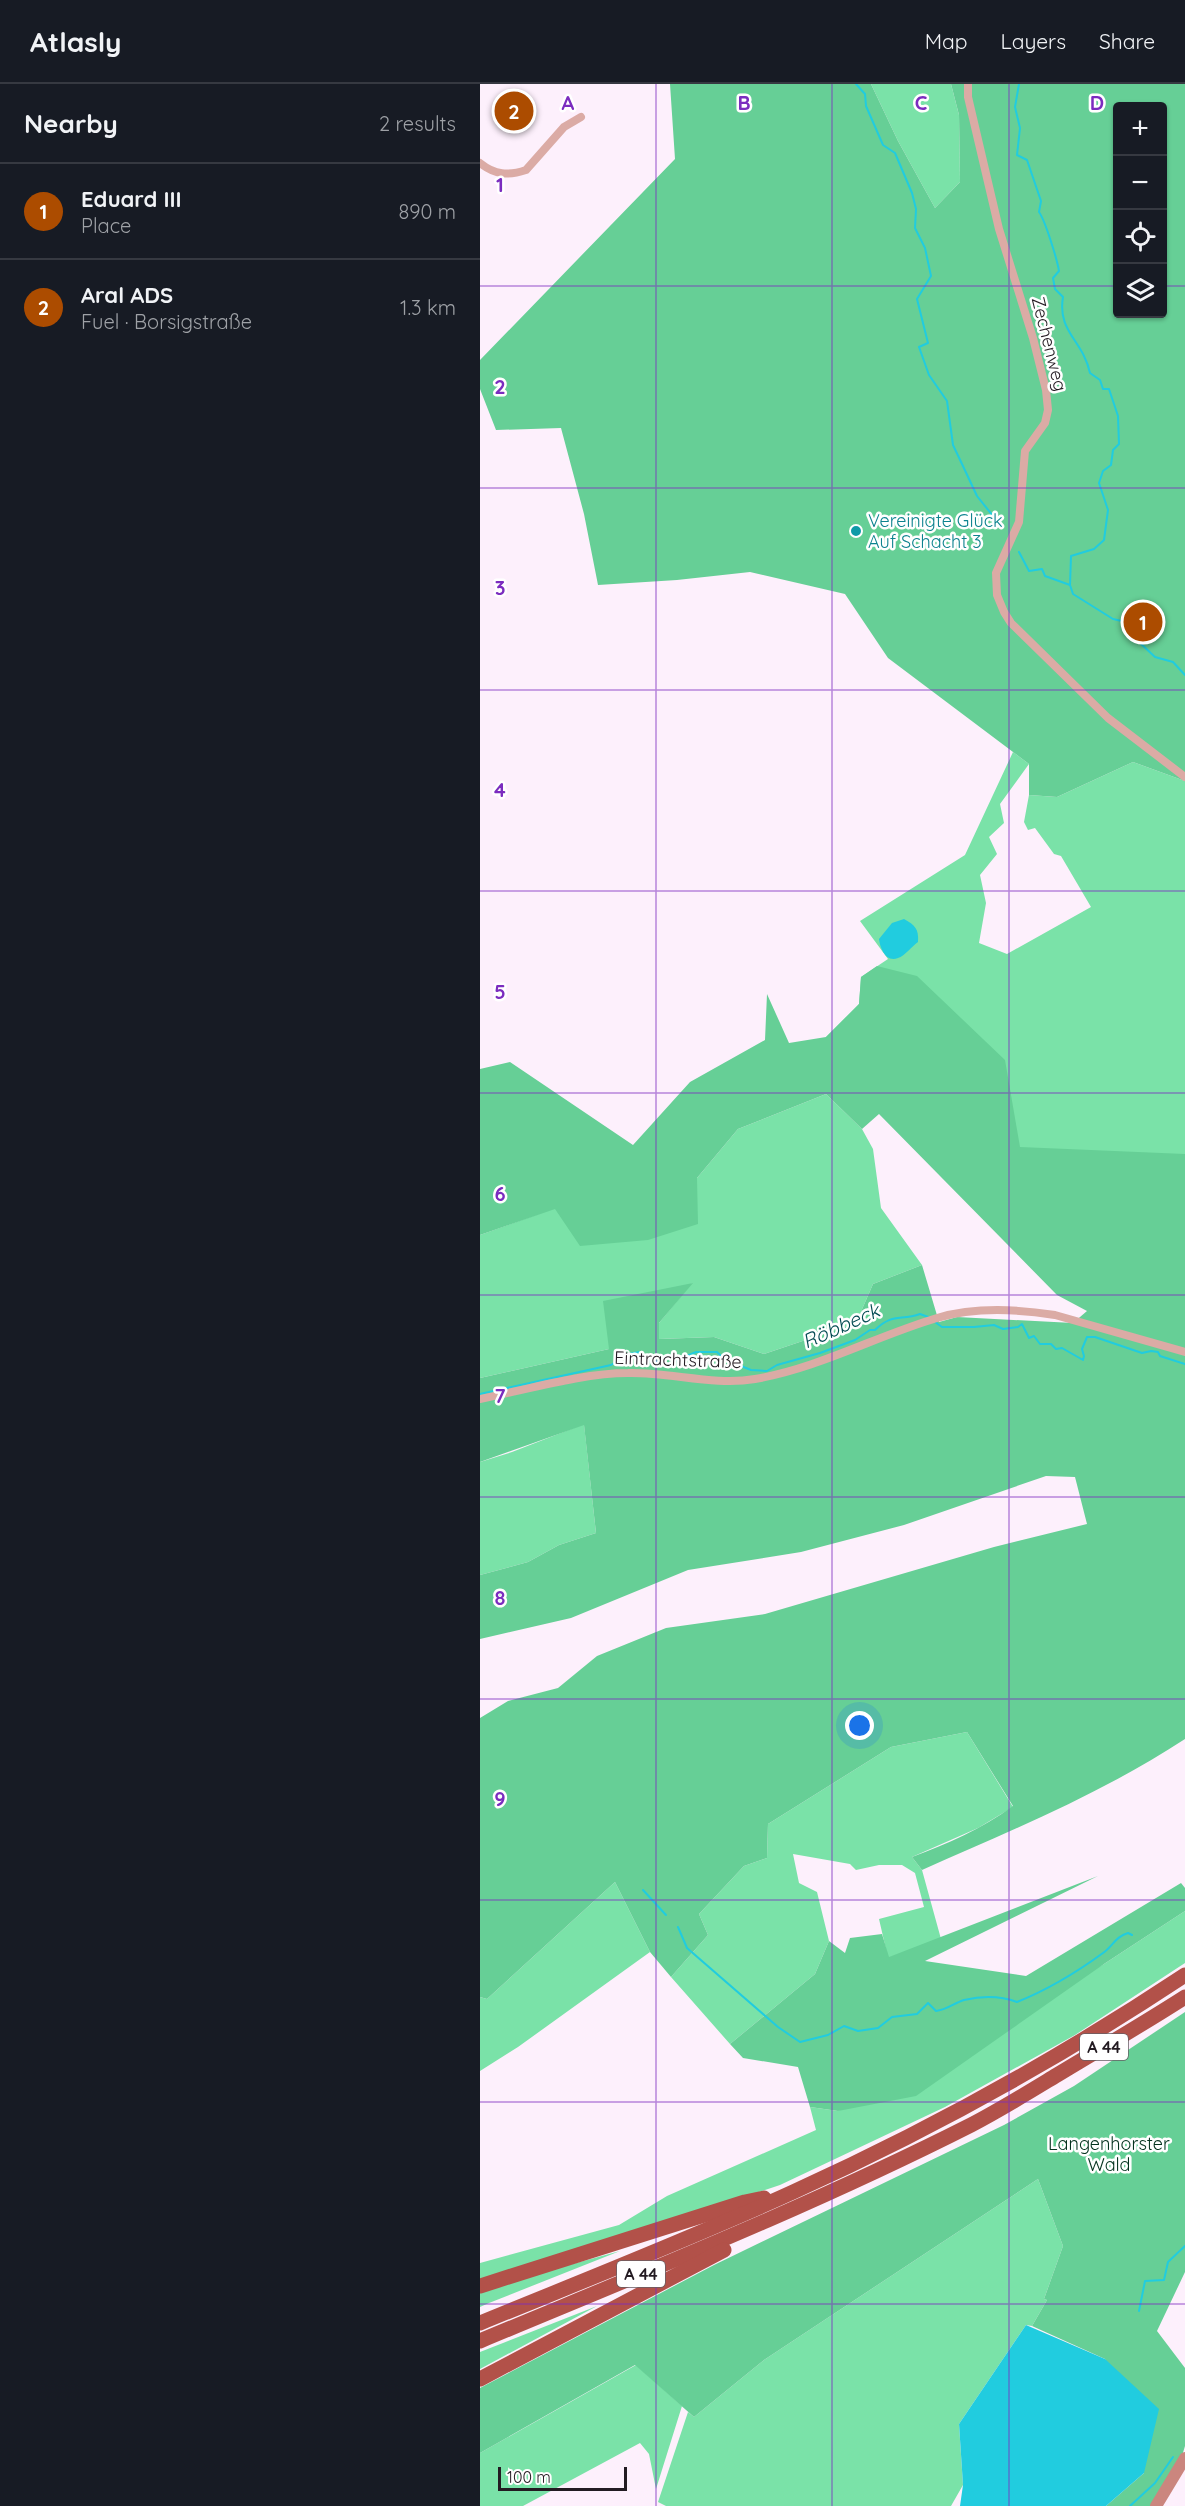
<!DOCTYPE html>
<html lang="en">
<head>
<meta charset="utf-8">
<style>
  body { margin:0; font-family:Quicksand,sans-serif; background:#20242c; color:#f1f3f6 }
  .controls { position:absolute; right:18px; top:18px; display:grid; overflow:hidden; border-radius:6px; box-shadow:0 2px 4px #0004 }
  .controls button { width:54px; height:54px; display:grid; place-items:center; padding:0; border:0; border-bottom:2px solid #363941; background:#171b24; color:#f1f3f6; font:30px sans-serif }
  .scale { position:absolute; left:18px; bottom:15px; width:129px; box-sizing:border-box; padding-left:6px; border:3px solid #231b22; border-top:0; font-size:16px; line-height:21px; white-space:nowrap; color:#231b22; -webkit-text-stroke:4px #fff; paint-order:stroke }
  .you { position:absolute; left:380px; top:1642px; width:21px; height:21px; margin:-15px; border:4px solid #fff; border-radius:50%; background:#1a73e8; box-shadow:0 0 0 9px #1a73e833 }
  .badge { display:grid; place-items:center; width:39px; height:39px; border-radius:50%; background:#ac4c00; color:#fff; font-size:20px; font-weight:700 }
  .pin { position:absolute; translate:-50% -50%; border:3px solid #fff; box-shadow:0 2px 6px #0006 }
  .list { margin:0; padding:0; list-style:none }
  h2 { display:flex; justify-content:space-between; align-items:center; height:78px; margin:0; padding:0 24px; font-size:26px }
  h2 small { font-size:20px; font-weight:400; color:#9ea1a6 }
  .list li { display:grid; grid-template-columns:39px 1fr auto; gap:18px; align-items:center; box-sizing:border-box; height:96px; padding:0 24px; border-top:2px solid #363941 }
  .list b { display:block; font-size:22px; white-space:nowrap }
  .list p { margin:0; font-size:20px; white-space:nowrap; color:#9ea1a6 }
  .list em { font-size:20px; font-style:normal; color:#9ea1a6 }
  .icon { flex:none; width:33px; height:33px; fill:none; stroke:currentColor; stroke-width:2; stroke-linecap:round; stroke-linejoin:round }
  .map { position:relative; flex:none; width:705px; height:2422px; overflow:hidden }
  header { display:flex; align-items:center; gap:36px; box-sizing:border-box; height:84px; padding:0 30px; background:#171b24; border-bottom:2px solid #363941 }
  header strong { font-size:28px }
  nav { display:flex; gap:33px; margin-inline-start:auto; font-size:21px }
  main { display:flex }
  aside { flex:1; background:#171b24 }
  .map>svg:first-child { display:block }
  .green { fill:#7ae2a8 }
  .forest { fill:#66cf96; fill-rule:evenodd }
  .water { fill:#21ccdf }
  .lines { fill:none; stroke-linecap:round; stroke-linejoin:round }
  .stream { stroke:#21ccdf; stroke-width:2 }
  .street { stroke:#dbaba5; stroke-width:8 }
  .secondary { stroke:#cb867e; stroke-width:12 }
  .highway { stroke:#b25149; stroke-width:15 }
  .grid { fill:none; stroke:#7b2cbf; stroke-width:1.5; stroke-opacity:0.55 }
  .culture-dot { fill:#0f9aa8; stroke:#fff; stroke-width:2 }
  .labels { text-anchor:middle; stroke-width:5; stroke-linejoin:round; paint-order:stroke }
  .shield { fill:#fff; stroke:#655f64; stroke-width:1.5 }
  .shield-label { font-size:16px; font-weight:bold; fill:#231b22 }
  .street-label { font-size:18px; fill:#231b22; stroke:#fff }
  .culture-label { font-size:18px; fill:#0d838f; stroke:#fff; text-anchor:start }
  .park-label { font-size:18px; fill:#03321d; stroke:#fff }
  .water-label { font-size:20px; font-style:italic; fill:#034a52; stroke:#fff }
  .grid-label { font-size:20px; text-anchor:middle; font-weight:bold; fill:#7b2cbf; stroke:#fff; stroke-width:5; stroke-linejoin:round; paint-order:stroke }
</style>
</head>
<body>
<header>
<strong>Atlasly</strong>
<nav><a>Map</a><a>Layers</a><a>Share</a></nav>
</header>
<main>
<aside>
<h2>Nearby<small>2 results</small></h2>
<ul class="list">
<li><span class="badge">1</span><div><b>Eduard III</b><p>Place</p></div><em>890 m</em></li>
<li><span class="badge">2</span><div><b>Aral ADS</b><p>Fuel · Borsigstraße</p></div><em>1.3 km</em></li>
</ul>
</aside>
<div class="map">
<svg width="705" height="2422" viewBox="0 0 705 2422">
  <rect width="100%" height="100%" fill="#fdf0fc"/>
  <!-- green -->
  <g class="green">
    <path d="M391,0H471L479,31L480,98L455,124L418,57Z"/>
    <path d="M533,668L549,680L520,720L524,739L509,753L517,770L500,791L506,819L499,859L527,870L611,823L581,772L574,770L555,744L548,746L544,738L549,711L577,713L653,678L705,697V1242L346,953L379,920L381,893L408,875L380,837L485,771Z"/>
    <path d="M346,1010L382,1045L393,1065L401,1124L442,1181L393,1200L376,1239L284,1270L234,1253L179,1255V1239L212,1199L129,1265L0,1294V1151L75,1124L217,1094L258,1045Z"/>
    <path d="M104,1340L116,1449L79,1461L48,1478L0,1491V1378L32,1368Z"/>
    <path d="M487,1648L533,1723L498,1744L432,1773L442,1786L461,1855L408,1874L399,1835L444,1823L435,1789L422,1781H399L376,1786L370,1780L313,1770L319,1799L337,1808L349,1857L335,1890L250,1960L191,1893L228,1851L219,1830L264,1782L287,1774L288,1740L411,1663Z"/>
    <path d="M135,1798L170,1868L38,1963L0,1987V1913L7,1915Z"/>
    <path d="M705,1827V1879L595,1951L465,2023L300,2101L0,2199V2179L139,2141L187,2112L336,2046L330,2023L358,2027L624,1880Z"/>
    <path d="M558,2095L583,2162L564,2215L567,2216L552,2242L546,2241L479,2340L483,2401L471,2422H186L178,2418L208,2328L214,2333L284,2276Z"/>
    <path d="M140,2167L9,2219L0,2223V2209L34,2196Z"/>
    <path d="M117,2222L0,2285V2268Z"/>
    <path d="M156,2281L202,2322L176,2405L169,2370L160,2359L43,2422H0V2369Z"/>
  </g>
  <!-- forest -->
  <g class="forest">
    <path d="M190,0H391L418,57L455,124L480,98L479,31L471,0H705V697L653,678L577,713L549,711V680L408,574L365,510L270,488L197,496L118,501L104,430L81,344L16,346L0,305V276L195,75ZM638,22H682V230H638Z"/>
    <path d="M397,882L437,892L525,976L540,1063L705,1070V1655C623,1709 532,1746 442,1786L432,1773C467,1760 502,1745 533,1722L487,1648L411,1663L288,1740L287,1774L264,1782L219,1830L228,1851L191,1893L170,1868L135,1798L7,1915L0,1913V1634L28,1617L78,1604L117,1572L186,1544L285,1530L514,1463L607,1440L595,1393L566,1392L424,1441L321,1468L208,1486L91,1534L0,1555V1491L48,1478L79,1461L116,1449L104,1341L0,1378V1294L129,1265L123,1217L213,1199L179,1239V1255L234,1253L284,1270L376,1239L393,1200L442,1181L459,1238L477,1233L593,1239L607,1227L577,1211L399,1030L382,1045L346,1010L258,1045L217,1094L218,1140L168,1156L100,1162L75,1125L0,1151V985L30,978L153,1061L210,998L285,956L287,910L309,959L346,953L379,920L381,893Z"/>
    <path d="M618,1792L445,1877L546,1892L701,1799L705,1804V1827L624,1880L436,2012L358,2027L330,2023L318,1983L263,1974L250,1960L335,1890L349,1857L365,1869L370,1854L402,1850L409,1873Z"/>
    <path d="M705,1928V2188L677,2247L705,2284V2362L702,2372L671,2422H626L664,2389L625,2275L552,2242L567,2216L564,2215L583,2162L558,2095L284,2276L214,2333L155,2281L0,2369V2304L234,2181L524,2041L594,2002Z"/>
  </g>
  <!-- water -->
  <g class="water">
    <path d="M424,835C435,841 439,845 438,858C432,862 425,872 418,874C406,879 400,864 399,855L412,839Z"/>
    <path d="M546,2241L625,2275L679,2325L664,2389L626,2422H480L483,2401L479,2340Z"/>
  </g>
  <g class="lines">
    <!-- stream -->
    <g class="stream">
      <path d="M376,0L385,10L386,22L403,61L415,69L432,109L436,125L435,144L445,164L451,192L437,215L448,259L439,263L449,291L467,317L473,361L482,380L497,412L517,437"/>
      <path d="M539,0L535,23L540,44L537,71L547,76L561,117L559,128C565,136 577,175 579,187L573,194L575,205L583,213C577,248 603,256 610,289L620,296L623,305H629L638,332L639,360L633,366L631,381L623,387L619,399L628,426L624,456L614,465L591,472L590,501"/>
      <path d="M539,468L549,487L562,485L565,492L590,501L593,510L633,535L646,538L659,558L675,573L693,578L705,591"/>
      <path d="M455,1238L462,1243H494L514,1241L523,1245L538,1243L542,1240L549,1254L554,1252L560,1260H571L576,1265L582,1264L603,1276L604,1272L602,1265L607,1253H615L662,1269L671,1267L678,1268L680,1272L705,1280"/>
      <path d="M0,1310L131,1281L149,1270L159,1268L164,1276L188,1280L216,1268H237L244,1275L271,1286L287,1287L297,1281L340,1269L375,1256L390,1246H395C412,1229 420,1237 440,1230L451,1234"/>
      <path d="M163,1806L186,1831"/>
      <path d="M198,1843L207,1864L298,1943L320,1958L348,1951L364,1942L378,1947L398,1944L412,1933L437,1930L448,1919L456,1927C467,1926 474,1919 484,1916C501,1912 521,1912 537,1918C567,1906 597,1888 623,1869C633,1862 635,1853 648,1849L652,1851"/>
      <path d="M659,2227L665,2197L684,2196L688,2178L705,2162"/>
      <path d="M650,2422L675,2399L693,2373"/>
    </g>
    <!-- street -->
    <g class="street">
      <path d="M488,0V13L519,145L553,254L566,306L568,326L565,339L545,367L539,438L516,489L517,511L524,528L531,539L628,634L705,693"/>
      <path d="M0,79C15,91 28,92 46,86L84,43L101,33"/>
      <path d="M0,1315C46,1306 102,1289 148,1289C190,1288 234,1302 275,1295C339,1284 396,1252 457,1234C494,1223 537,1225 575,1231L705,1268"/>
    </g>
    <!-- secondary -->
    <path class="secondary" d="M676,2422L705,2374"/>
    <!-- highway -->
    <g class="highway">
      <path d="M0,2202L265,2118L284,2114"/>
      <path d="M0,2239C105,2196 210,2155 313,2108C450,2046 580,1974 705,1891"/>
      <path d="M0,2257C165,2188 331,2122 491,2041C520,2026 549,2008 577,1991C620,1965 663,1940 705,1913"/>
      <path d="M0,2295L244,2166"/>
    </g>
  </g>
  <!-- grid -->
  <path class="grid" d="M176,0V2422M352,0V2422M529,0V2422M0,202H638M682,202H705M0,404H705M0,606H705M0,807H705M0,1009H705M0,1211H705M0,1413H705M0,1615H705M0,1816H705M0,2018H705M0,2220H705"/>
  <!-- markers -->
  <circle class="culture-dot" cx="376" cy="447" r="6"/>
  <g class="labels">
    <!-- shield labels -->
    <g class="shield">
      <rect x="600" y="1950" width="48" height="26" rx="4.5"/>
      <rect x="137" y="2177" width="48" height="26" rx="4.5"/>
    </g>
    <g class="shield-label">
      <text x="624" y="1969">A 44</text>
      <text x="161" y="2196">A 44</text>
    </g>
    <!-- street labels -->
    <g class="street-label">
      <text transform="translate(569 260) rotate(76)" y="6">Zechenweg</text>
      <text transform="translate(198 1276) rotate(2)" y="6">Eintrachtstraße</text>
    </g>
    <!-- culture labels -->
    <g class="culture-label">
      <text x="388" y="443">Vereinigte Glück<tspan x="388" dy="21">Auf Schacht 3</tspan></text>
    </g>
    <!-- park labels -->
    <g class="park-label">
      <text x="629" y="2066">Langenhorster<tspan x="629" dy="21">Wald</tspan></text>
    </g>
    <!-- water labels -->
    <g class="water-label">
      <text transform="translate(361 1242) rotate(-24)" y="7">Röbbeck</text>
    </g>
  </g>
  <g class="grid-label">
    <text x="88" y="26">A</text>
    <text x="264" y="26">B</text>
    <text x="441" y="26">C</text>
    <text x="617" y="26">D</text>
    <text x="20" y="108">1</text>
    <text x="20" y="310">2</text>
    <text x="20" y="511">3</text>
    <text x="20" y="713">4</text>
    <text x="20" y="915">5</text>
    <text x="20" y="1117">6</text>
    <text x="20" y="1319">7</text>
    <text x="20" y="1521">8</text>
    <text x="20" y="1722">9</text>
  </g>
</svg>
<div class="controls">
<button>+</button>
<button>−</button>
<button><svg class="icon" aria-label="locate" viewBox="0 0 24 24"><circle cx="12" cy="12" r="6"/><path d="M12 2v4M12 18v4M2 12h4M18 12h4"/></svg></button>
<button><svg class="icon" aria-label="layers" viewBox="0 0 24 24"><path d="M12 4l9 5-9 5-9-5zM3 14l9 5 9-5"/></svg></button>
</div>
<div class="scale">100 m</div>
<div class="you"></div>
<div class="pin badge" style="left:663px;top:538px">1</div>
<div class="pin badge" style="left:34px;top:27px">2</div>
</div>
</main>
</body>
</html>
